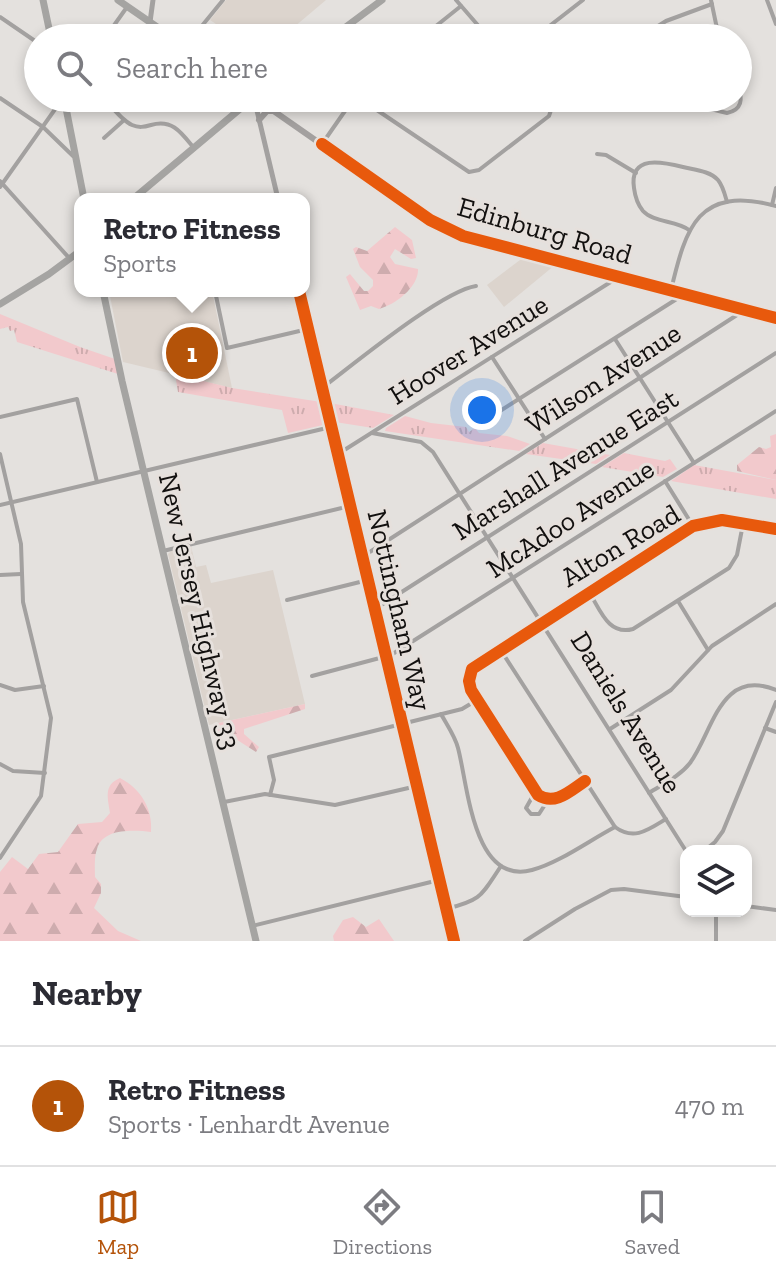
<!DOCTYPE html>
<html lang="en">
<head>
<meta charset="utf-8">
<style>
  body { margin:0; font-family:"Zilla Slab",serif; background:#f2f2f3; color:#2b2b33 }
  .controls { position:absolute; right:24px; bottom:24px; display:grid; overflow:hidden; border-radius:16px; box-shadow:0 4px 12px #0003 }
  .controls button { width:72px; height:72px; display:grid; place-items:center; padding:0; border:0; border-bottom:2px solid #e1e1e2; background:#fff; color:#2b2b33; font:40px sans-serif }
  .you { position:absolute; left:482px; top:410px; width:28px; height:28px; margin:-20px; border:6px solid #fff; border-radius:50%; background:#1a73e8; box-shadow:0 0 0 12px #1a73e833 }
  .badge { display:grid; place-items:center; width:52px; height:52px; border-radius:50%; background:#b45309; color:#fff; font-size:26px; font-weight:700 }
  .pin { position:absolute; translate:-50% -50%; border:4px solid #fff; box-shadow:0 2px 8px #0006 }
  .popup { position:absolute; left:74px; top:193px; width:236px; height:104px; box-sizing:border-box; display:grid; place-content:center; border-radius:16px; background:#fff; filter:drop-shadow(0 2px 6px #0005); font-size:26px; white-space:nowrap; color:#7c7c81 }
  .popup b { font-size:30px; color:#2b2b33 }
  .popup::after { content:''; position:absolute; left:50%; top:100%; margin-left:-16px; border:16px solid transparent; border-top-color:#fff }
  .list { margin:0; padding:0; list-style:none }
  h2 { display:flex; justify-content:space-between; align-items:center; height:104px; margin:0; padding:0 32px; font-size:34px }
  h2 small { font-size:26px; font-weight:400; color:#7c7c81 }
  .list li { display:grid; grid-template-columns:52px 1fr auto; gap:24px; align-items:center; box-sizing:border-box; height:120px; padding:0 32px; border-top:2px solid #e1e1e2 }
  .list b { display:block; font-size:30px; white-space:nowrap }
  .list p { margin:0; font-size:26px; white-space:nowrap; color:#7c7c81 }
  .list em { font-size:26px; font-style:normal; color:#7c7c81 }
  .icon { flex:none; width:44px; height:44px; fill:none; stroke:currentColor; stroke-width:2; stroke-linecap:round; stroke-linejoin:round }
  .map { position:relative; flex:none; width:776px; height:941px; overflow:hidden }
  .search { position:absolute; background:#fff; box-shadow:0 4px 12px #0003; left:24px; right:24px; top:24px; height:88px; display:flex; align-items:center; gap:20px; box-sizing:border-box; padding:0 28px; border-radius:44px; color:#7c7c81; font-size:30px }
  .sheet { height:224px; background:#fff }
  nav { display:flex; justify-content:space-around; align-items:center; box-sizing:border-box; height:112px; border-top:2px solid #e1e1e2; background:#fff; font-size:22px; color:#7c7c81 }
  nav a { display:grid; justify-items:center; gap:4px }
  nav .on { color:#b45309 }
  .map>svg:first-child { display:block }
  .built { fill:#dcd4cd }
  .grass { fill:url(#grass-tufts) }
  .forest { fill:url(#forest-firs) }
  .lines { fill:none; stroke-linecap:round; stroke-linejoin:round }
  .minor { stroke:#a3a1a0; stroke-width:4 }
  .tertiary { stroke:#a3a1a0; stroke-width:5 }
  .secondary { stroke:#a3a09f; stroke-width:6 }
  .primary { stroke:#a5a4a2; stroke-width:7 }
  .cycleway-casing { stroke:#e6e0dc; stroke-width:17 }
  .cycleway { stroke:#e8590c; stroke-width:12 }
  .labels { text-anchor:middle; stroke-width:6; stroke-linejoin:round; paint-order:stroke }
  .street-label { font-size:28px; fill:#12100f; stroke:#e6e0dc }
</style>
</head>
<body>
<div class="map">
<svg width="776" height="941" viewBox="0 0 776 941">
  <defs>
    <pattern id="grass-tufts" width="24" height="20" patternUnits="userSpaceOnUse" patternTransform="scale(2)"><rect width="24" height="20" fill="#f2c9cc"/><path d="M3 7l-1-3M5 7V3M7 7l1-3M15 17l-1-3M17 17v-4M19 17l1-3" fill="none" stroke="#ceacae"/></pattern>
    <pattern id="forest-firs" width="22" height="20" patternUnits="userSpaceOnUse" patternTransform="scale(2)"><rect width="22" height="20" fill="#f2c9cc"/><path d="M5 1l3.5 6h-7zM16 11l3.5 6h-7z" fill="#ceacae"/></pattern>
  </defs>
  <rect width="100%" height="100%" fill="#e4e1de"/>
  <!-- built -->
  <g class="built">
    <path d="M226,0H326L281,38H237L210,20Z"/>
    <path d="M524,257L555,265L504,307L487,285Z"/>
    <path d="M109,291H212L232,388L123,362Z"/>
    <path d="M191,546L196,567L206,565L211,583L273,570L305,704L209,725L168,554L171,551Z"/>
  </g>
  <!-- grass -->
  <g class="grass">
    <path d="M0,314L80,347L115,359L118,374L17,342L14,330L10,331L8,327L0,329Z"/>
    <path d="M175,374L232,388L321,402L326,421L323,425L288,433L282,410L178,392Z"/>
    <path d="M330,403L394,415L373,428L335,422Z"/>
    <path d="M405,416L431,423L466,427L469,432L475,428L479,433L507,436L530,444L519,451L385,431L386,428Z"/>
    <path d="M543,443L610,455L596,464L526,454Z"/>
    <path d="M624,453L665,461L670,459L677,469L663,477L602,467Z"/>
    <path d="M694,465L776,480V499L671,481Z"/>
  </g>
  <!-- forest -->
  <g class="forest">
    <path d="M395,227L412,240L416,258L411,259L395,249L390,257L395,264L418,269C419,287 395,305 379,309L371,306L360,310L346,277L350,274L364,291H368L373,286V280L360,267L353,249L356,247L367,251Z"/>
    <path d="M776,434V480L737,471V465L759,447L766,449L771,447L770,436Z"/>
    <path d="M305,704V709L244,729V734L259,747L256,752L231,736L215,731L214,724Z"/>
    <path d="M120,778C141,789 153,809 151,832C133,830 103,828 97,849C94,857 95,868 95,877L101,884V893L94,908L118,931L141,941H0V872L12,857L28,869L39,854L58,852L78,824L102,822L110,813C108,798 103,785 120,778Z"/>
    <path d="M353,917L366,927L379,919L394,941H334L333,936L343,920Z"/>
  </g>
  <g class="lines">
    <!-- minor -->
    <g class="minor">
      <path d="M456,0L489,38"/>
      <path d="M711,0L719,38"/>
      <path d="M767,0L776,24"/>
      <path d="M0,17L38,43"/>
      <path d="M105,38L127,7"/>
      <path d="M192,38L223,0"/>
      <path d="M421,38L461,6"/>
      <path d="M534,38L583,0"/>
      <path d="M639,38L666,21L712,4"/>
      <path d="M0,98L43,127L73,156"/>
      <path d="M104,98C112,107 121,120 132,125C139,128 144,127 151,125C172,119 181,132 193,147"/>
      <path d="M359,98L469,172L479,170L549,116L551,110L542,98"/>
      <path d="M665,98L727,113C742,110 743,99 738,87"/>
      <path d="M104,138L123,121"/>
      <path d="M322,144L354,98"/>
      <path d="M597,154L606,155L636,173"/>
      <path d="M0,181L70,259"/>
      <path d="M0,187L63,98"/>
      <path d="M772,205L776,188"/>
      <path d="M689,230C676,220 654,223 643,211C638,205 635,196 634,188C629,154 663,162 683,167C695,170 710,171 718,180C723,186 725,195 727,202"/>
      <path d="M671,290C686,227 698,185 776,206"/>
      <path d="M215,291L227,348L308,329"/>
      <path d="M615,339L694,463"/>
      <path d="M492,357L545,439"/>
      <path d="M322,388C354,364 442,291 476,286"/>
      <path d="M0,417L77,399L97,482"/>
      <path d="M478,425L683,295"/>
      <path d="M372,433L421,442L433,452L686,851"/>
      <path d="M0,454L21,544L23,602L51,718L41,796L0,858"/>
      <path d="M338,454L617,278"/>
      <path d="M665,481L693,526"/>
      <path d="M0,505L331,427"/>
      <path d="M163,551L350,506"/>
      <path d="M362,557L737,315L741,308"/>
      <path d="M0,575L21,574"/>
      <path d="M589,592C600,609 608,636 633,629L729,568L737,555L743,524"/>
      <path d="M287,600L368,580"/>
      <path d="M678,601L708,650"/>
      <path d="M375,609L776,353"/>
      <path d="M500,649L615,827C634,841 648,830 666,819"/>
      <path d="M312,676L391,655L776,411"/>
      <path d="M0,685L15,690L44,686"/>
      <path d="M441,714C447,725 455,736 458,748C468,785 473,886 532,870C559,863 590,840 615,827"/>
      <path d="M765,728L776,732"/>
      <path d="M610,729L671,690L712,646L776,604"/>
      <path d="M0,764L13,771L45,773"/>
      <path d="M585,781C570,791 555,806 538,795L471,690L469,681L472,669L693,526L722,520L776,529"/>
      <path d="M535,792L526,808L531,814H539L548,800"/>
      <path d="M649,793C663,784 680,776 690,763C713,732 720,667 776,690"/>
      <path d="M270,795L274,780L269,757L462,709L477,700"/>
      <path d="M224,802L265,794L335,805L417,786"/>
      <path d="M704,851L715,842L723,831L776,702"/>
      <path d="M746,906L776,910"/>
      <path d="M446,909C482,900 481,896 501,866"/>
      <path d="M252,926L439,880"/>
      <path d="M525,941L575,909L611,890L624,889L686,897"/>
      <path d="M716,941V911"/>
    </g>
    <!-- tertiary -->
    <g class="tertiary">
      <path d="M150,22L153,0"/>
      <path d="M254,98L278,199"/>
      <path d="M299,291L454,941"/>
    </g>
    <!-- secondary -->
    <g class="secondary">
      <path d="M255,98L430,220L475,240L776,318"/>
      <path d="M259,120L267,111H274"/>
    </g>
    <!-- primary -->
    <g class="primary">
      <path d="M43,0L51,38"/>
      <path d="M118,0L173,38"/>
      <path d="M331,38L382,0"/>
      <path d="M64,98L84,199"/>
      <path d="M133,199L253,98"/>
      <path d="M103,291L122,381L256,941"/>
      <path d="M0,304L49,274L80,251"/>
    </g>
    <!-- cycleway casing -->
    <g class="cycleway-casing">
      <g id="cycleway">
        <path d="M322,144L430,220L463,236L776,318"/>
        <path d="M299,291L454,941"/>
        <path d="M585,781C570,791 555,806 538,795L471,690L469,681L472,669L693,526L722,520L776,529"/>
      </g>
    </g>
    <!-- cycleway -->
    <use href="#cycleway" class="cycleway"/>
  </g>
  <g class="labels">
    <!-- street labels -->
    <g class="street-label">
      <text transform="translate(545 230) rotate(16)" y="10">Edinburg Road</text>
      <text transform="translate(468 349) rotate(-32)" y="10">Hoover Avenue</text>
      <text transform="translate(603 378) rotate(-33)" y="10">Wilson Avenue</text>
      <text transform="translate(565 464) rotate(-32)" y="10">Marshall Avenue East</text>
      <text transform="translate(570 518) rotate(-33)" y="10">McAdoo Avenue</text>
      <text transform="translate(620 545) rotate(-31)" y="10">Alton Road</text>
      <text transform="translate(400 610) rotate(77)" y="10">Nottingham Way</text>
      <text transform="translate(200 611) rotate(77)" y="10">New Jersey Highway 33</text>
      <text transform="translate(627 712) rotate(58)" y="10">Daniels Avenue</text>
    </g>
  </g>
</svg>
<div class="controls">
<button><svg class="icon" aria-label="layers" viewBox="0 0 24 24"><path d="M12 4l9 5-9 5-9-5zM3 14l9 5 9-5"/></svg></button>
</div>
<div class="you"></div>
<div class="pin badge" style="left:192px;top:353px">1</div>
<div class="popup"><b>Retro Fitness</b>Sports</div>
<div class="search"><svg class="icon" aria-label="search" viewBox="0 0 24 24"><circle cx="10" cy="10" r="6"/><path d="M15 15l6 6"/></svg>Search here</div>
</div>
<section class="sheet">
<h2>Nearby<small></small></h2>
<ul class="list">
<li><span class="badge">1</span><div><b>Retro Fitness</b><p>Sports · Lenhardt Avenue</p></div><em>470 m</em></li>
</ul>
</section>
<nav>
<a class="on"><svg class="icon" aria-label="map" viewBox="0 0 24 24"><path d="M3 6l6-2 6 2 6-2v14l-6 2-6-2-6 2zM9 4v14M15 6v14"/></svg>Map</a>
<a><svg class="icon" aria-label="directions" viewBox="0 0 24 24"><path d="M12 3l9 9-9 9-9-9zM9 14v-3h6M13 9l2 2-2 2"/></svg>Directions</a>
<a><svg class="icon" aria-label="saved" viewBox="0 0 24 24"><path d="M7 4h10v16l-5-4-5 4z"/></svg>Saved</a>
</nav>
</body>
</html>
